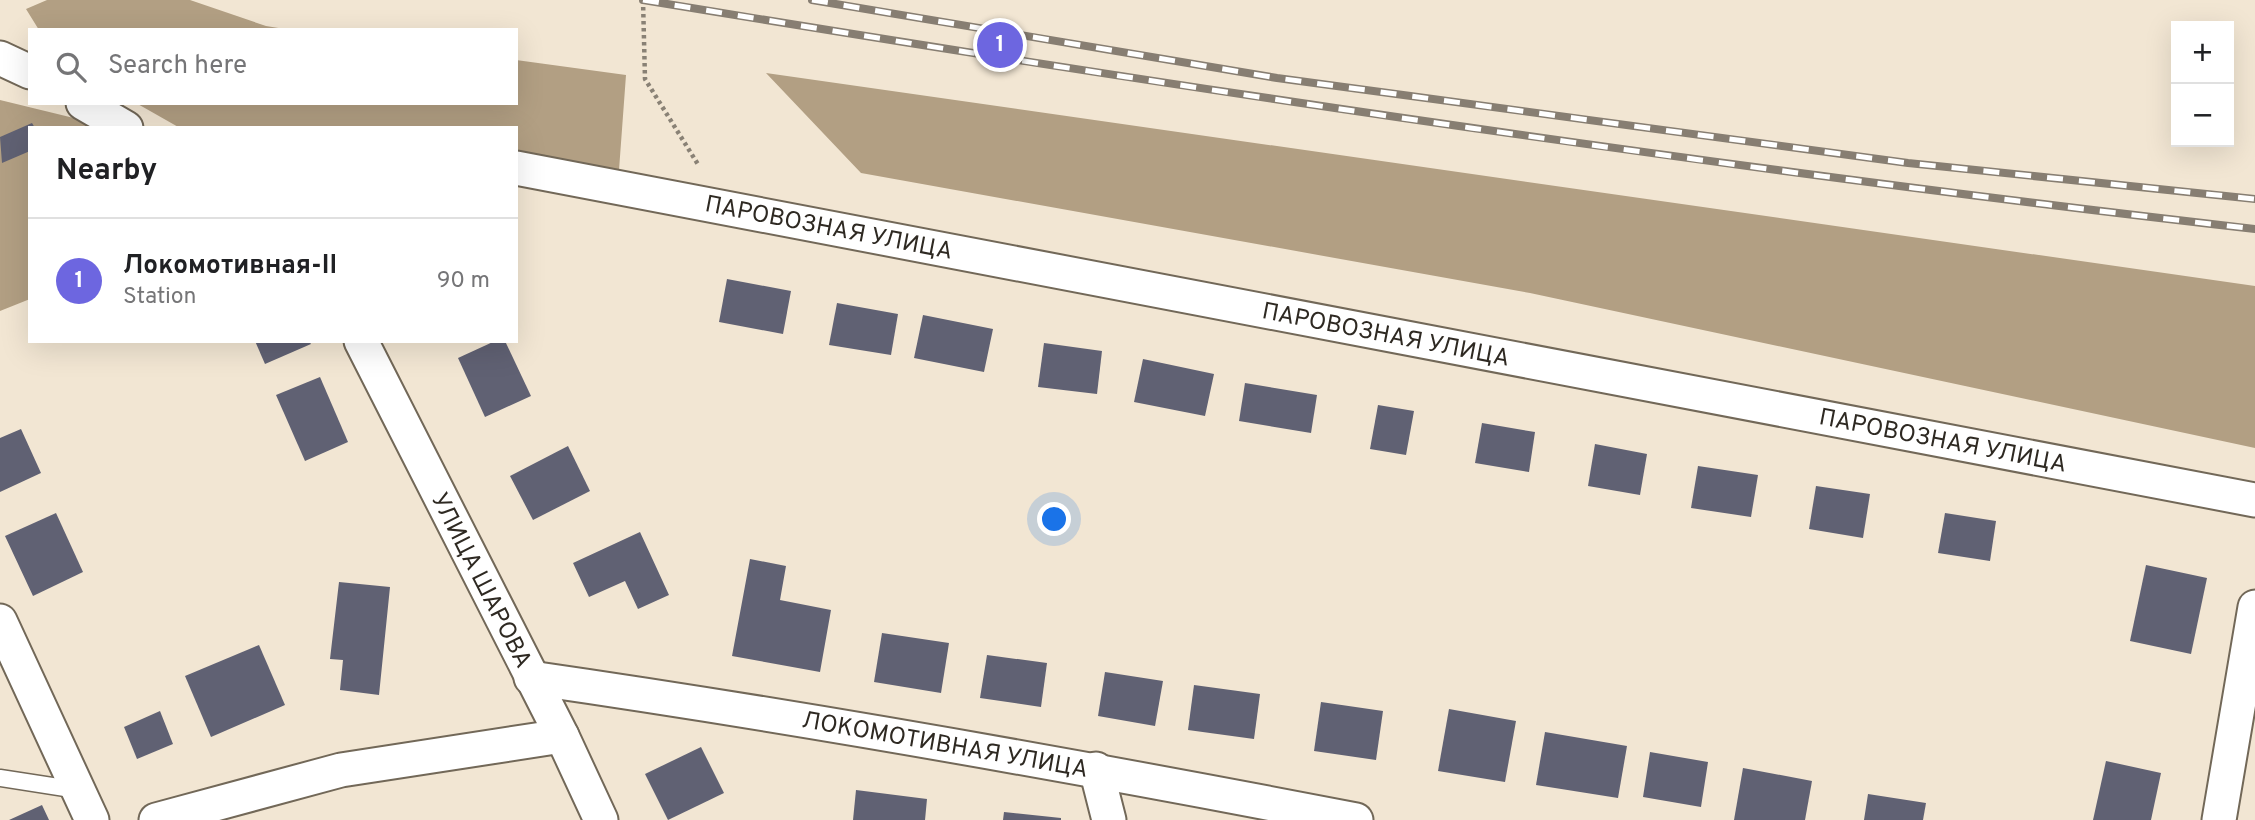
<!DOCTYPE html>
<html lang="en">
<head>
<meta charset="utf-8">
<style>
  body { margin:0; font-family:Overpass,sans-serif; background:#f6f6f6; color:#202124 }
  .controls { position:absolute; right:21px; top:21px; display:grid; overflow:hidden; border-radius:0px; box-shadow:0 7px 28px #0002 }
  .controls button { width:63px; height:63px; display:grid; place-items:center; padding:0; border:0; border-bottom:2px solid #e0e0e0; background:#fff; color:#202124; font:35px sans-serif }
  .you { position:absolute; left:1055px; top:520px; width:24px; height:24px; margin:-18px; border:5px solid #fff; border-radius:50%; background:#1a73e8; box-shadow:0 0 0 10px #1a73e833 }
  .badge { display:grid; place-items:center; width:46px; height:46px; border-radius:50%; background:#6d66e0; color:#fff; font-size:23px; font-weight:700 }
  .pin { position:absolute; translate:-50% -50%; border:4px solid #fff; box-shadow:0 2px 7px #0006 }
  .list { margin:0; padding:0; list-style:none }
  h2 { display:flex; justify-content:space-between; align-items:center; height:91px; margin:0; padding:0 28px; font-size:30px }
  h2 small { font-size:23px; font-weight:400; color:#757577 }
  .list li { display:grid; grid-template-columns:46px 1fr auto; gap:21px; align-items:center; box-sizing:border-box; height:126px; padding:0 28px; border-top:2px solid #e0e0e0 }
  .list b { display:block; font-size:26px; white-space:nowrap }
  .list p { margin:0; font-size:23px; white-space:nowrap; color:#757577 }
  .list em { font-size:23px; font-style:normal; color:#757577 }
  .icon { flex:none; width:38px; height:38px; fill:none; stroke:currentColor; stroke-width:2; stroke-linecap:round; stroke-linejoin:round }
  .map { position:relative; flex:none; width:2255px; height:820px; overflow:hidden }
  .search { position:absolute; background:#fff; box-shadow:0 7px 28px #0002; left:28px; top:28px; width:490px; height:77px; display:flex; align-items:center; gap:18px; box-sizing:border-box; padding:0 24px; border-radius:0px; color:#757577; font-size:26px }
  .panel { position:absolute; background:#fff; box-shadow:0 7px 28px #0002; left:28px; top:126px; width:490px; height:217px; border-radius:0px }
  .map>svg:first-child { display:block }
  .forest { fill:#b29f83 }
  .building { fill:#606173 }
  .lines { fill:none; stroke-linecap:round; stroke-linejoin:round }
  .lane-casing { stroke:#726858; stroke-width:19 }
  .street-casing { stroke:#726858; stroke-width:37 }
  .path { stroke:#898175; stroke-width:4.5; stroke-dasharray:3.5 3.5; stroke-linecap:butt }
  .lane { stroke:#fff; stroke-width:16 }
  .street { stroke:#fff; stroke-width:33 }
  .rail-casing { stroke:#877e72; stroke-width:8 }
  .rail { stroke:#fff; stroke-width:5; stroke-dasharray:16; stroke-linecap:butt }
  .labels { text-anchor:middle; stroke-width:7; stroke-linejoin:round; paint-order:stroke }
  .street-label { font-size:24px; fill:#2e2922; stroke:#fff }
</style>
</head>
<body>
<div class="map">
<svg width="2255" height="820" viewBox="0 0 2255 820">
  <rect width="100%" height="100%" fill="#f2e6d3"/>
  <!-- forest -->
  <g class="forest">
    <path d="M47,0H190L266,26L291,30H39L26,9Z"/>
    <path d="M516,60L626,75L619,170L516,153V128H180L136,103H516Z"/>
    <path d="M766,73L2255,286V448L1530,293L861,173Z"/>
    <path d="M0,100L82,120L96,128H30V299L0,311Z"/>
  </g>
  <!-- building -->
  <g class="building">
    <path d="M32,123L35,128H30V151L2,163L0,137Z"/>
    <path d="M727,279L791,291L783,334L719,322Z"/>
    <path d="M837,303L898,314L891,355L829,345Z"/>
    <path d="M923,315L993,329L984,372L914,358Z"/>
    <path d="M255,341H309L311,344L265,364Z"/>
    <path d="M495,341H505L531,396L485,417L458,358Z"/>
    <path d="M1044,343L1102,351L1097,394L1038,387Z"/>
    <path d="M1143,359L1214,374L1205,416L1134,402Z"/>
    <path d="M320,377L348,442L305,461L276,395Z"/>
    <path d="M1245,383L1317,395L1311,433L1239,421Z"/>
    <path d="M1378,405L1414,411L1406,455L1370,449Z"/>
    <path d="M1482,423L1535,432L1529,472L1475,463Z"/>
    <path d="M21,429L41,473L0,492V438Z"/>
    <path d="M1595,444L1647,454L1640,495L1588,486Z"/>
    <path d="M568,446L590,491L533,520L510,476Z"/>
    <path d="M1698,466L1758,475L1751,517L1691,508Z"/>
    <path d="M1816,486L1870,494L1863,538L1809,529Z"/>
    <path d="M56,513L83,572L33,596L5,536Z"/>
    <path d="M1945,513L1996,521L1990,561L1938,553Z"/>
    <path d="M640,532L669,595L638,609L625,581L589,597L573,563Z"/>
    <path d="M750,559L786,566L780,600L831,610L820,672L732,656Z"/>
    <path d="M2146,565L2207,578L2191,654L2130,641Z"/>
    <path d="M339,582L390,587L379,695L340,690L343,660L330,659Z"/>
    <path d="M882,633L949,643L941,693L874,682Z"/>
    <path d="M259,645L285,705L211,737L185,676Z"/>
    <path d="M987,655L1047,663L1041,707L980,698Z"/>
    <path d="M1105,672L1163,681L1155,726L1098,716Z"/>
    <path d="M1194,685L1260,694L1254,739L1188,730Z"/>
    <path d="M1321,702L1383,711L1376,760L1314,751Z"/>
    <path d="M1449,709L1516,721L1505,782L1438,771Z"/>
    <path d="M160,711L173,744L137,759L124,727Z"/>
    <path d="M1545,732L1627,746L1618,798L1536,785Z"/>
    <path d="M701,747L724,793L668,820L645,774Z"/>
    <path d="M1650,752L1708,762L1701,807L1643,797Z"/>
    <path d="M2106,761L2161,773L2151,820H2093Z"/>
    <path d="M1743,768L1812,781L1805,820H1734Z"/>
    <path d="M856,790L927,799L925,820H853Z"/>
    <path d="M1868,794L1926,803L1923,820H1864Z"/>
    <path d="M42,805L49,820H9Z"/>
    <path d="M1004,812L1061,818V820H1003Z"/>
  </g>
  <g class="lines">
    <!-- lane casing -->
    <g class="lane-casing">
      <path id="lane" d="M0,778L78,790"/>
    </g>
    <!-- street casing -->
    <g class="street-casing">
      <g id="street">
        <path d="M0,58L30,72"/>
        <path d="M83,103L126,128"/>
        <path d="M516,168L2255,500"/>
        <path d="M361,341L562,736L601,820"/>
        <path d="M0,621L92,820"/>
        <path d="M531,678C808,718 1082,767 1356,820"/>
        <path d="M1096,769L1109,820"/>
        <path d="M156,820L341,770L562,736"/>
        <path d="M2219,820L2255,607"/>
      </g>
    </g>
    <!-- path -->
    <path class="path" d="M643,0L645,79L699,166"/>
    <!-- lane -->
    <use href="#lane" class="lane"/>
    <!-- street -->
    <use href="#street" class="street"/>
    <!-- rail casing -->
    <g class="rail-casing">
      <g id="rail">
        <path d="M643,0C1179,88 1716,168 2255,229"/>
        <path d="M812,0L1277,78L1908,163L2255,199"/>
      </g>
    </g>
    <!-- rail -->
    <use href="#rail" class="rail"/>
  </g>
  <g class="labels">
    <!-- street labels -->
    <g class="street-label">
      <text transform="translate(829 227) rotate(11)" y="8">ПАРОВОЗНАЯ УЛИЦА</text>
      <text transform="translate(1386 334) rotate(11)" y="8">ПАРОВОЗНАЯ УЛИЦА</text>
      <text transform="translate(1943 440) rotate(11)" y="8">ПАРОВОЗНАЯ УЛИЦА</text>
      <text transform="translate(482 580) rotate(63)" y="8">УЛИЦА ШАРОВА</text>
      <text transform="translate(945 744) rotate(10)" y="8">ЛОКОМОТИВНАЯ УЛИЦА</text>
    </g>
  </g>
</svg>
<div class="controls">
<button>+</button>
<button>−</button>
</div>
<div class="you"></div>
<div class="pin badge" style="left:1000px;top:45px">1</div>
<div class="search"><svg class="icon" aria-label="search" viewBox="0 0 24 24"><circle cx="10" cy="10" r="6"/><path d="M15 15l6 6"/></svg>Search here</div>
<section class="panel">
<h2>Nearby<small></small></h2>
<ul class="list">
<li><span class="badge">1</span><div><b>Локомотивная-II</b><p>Station</p></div><em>90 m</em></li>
</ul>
</section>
</div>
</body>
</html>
